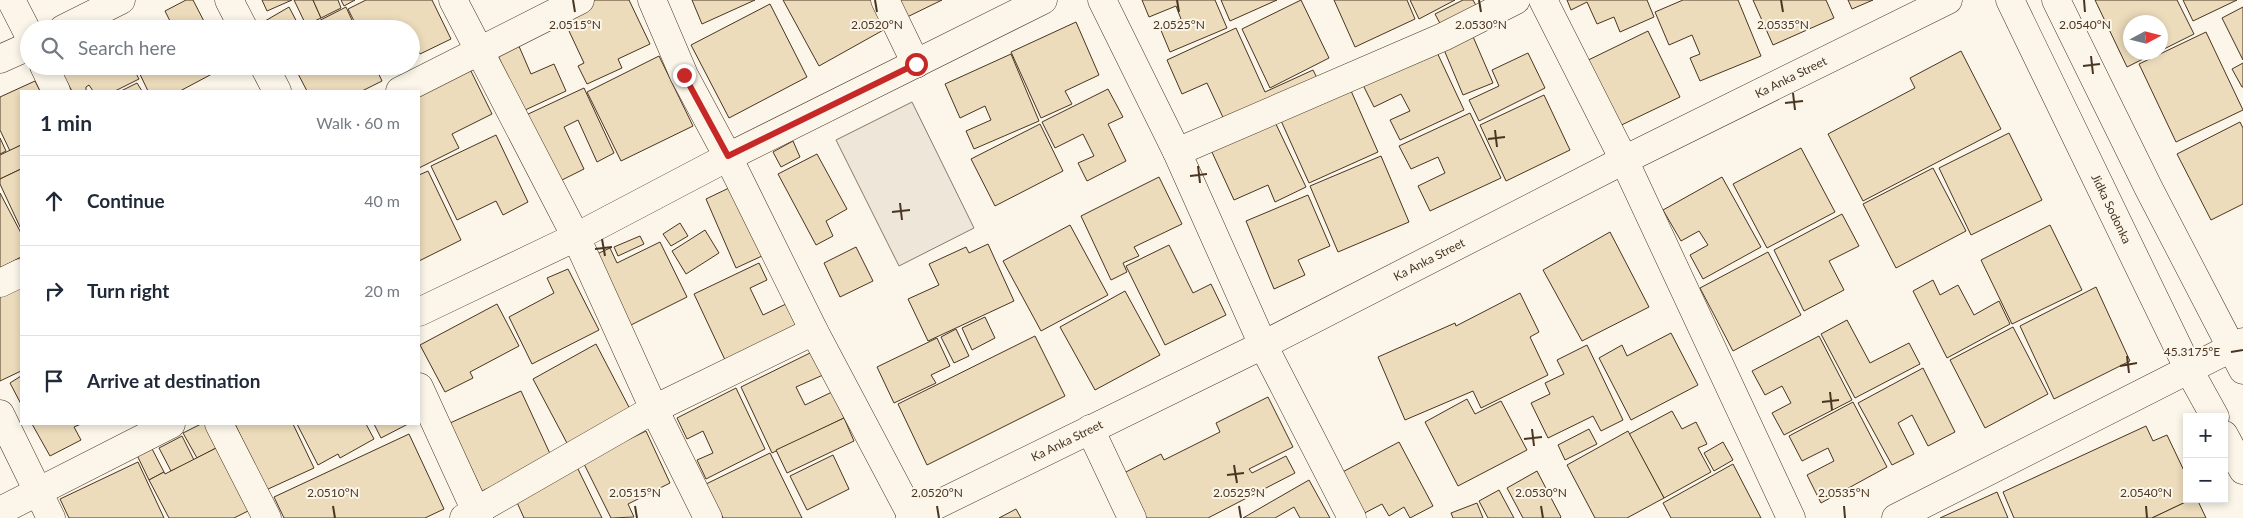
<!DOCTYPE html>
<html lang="en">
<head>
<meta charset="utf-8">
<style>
  body { margin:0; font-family:Lato,sans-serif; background:#f6f6f7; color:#1f2937 }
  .controls { position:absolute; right:15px; bottom:15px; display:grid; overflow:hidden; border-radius:0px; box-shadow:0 2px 8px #0003 }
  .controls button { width:45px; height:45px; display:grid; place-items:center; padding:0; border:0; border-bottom:1px solid #e0e1e3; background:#fff; color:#1f2937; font:25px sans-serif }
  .compass { position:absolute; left:2123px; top:15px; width:45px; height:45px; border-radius:50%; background:#fff; box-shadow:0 2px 8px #0003; rotate:83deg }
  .stop { position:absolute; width:15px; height:15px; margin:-11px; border:4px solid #c62828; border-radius:50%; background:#fff }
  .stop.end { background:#c62828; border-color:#fff; box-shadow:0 1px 5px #0008 }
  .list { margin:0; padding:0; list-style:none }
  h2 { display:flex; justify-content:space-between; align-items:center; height:65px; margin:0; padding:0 20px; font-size:21px }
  h2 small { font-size:16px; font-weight:400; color:#747a83 }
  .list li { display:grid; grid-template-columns:32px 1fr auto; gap:15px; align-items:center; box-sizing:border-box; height:90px; padding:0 20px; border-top:1px solid #e0e1e3 }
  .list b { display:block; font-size:19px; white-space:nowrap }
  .list em { font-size:16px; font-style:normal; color:#747a83 }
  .icon { flex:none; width:28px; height:28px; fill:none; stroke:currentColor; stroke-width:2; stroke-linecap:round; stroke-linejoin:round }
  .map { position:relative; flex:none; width:2243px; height:518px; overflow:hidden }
  .search { position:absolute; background:#fff; box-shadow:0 2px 8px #0003; left:20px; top:20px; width:400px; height:55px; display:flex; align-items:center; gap:12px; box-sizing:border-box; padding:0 18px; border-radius:28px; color:#747a83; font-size:19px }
  .panel { position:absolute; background:#fff; box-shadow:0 2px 8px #0003; left:20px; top:90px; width:400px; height:335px; border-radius:0px }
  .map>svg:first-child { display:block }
  .green { fill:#ede6d9; stroke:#887966 }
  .building { fill:#ecdcbc; stroke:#4a3520 }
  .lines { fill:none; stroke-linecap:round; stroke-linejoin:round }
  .minor-casing { stroke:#4a3520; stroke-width:29 }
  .tertiary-casing { stroke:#4a3520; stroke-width:29 }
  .secondary-casing { stroke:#4a3520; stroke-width:29 }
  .minor { stroke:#fbf6e9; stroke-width:28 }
  .tertiary { stroke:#fbf6e9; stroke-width:28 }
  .secondary { stroke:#fbf6e9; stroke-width:28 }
  .route { stroke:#c62828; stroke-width:6 }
  .ticks { fill:none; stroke:#4a3520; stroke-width:2 }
  .labels { text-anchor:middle; stroke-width:4; stroke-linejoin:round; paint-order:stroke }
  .street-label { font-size:12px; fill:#4a3520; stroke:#fbf6e9 }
  .ticks-label { font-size:12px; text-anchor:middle; fill:#4a3520; stroke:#fbf6e9; stroke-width:4; stroke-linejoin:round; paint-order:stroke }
</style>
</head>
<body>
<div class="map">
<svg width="2243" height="518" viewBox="0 0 2243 518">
  <rect width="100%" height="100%" fill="#fbf6e9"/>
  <!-- green -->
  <path class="green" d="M912,102L974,228L899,266L836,140Z"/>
  <!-- building -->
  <g class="building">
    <path d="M186,0H193L208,29H174L165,11Z"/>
    <path d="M262,0H292L267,11Z"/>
    <path d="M294,0H313L321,18L306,25Z"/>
    <path d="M313,0H338L341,8L321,18Z"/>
    <path d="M341,0H355L344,6Z"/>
    <path d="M366,0H432L451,39L420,54L411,36V29H358L348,9Z"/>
    <path d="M594,0H629L650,44L618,59L622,68L587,84L578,66L584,63L562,16Z"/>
    <path d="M692,0H755L702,24Z"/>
    <path d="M783,0H872L887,28L819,66Z"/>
    <path d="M891,0H942L901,20Z"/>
    <path d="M1142,0H1215L1227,28L1170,52L1160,28L1181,19L1176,6L1149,17Z"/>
    <path d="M1221,0H1277L1230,21Z"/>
    <path d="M1301,0L1329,58L1270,88L1242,29Z"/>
    <path d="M1334,0H1407L1415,19L1355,47Z"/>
    <path d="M1410,0H1455L1419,19Z"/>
    <path d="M1463,0H1473L1481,15L1445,33L1435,14Z"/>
    <path d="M1567,0H1647L1654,17L1620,32L1614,17L1597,24L1587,2L1571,10Z"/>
    <path d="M1683,0H1738L1761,56L1700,81L1690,58L1700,54L1692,35L1669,45L1655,12Z"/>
    <path d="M1753,0H1826L1834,18L1773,45Z"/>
    <path d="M1848,0H1873L1852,9Z"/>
    <path d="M2095,0H2177L2194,34L2160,51V22H2130V52H2157L2127,67Z"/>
    <path d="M2183,0H2237L2193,21Z"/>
    <path d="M770,4L807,77L729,118L691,45Z"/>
    <path d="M289,7L299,26L294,29H269L265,21Z"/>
    <path d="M346,7L356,29H303Z"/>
    <path d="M2243,7V60L2222,18Z"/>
    <path d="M147,21L151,29H131Z"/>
    <path d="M1076,22L1099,75L1065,91L1072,104L1041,118L1011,52Z"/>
    <path d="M1236,28L1265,92L1313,70L1320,84L1227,126L1207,83L1182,94L1167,60Z"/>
    <path d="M1648,31L1680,97L1611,130L1576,66Z"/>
    <path d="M1471,32L1493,83L1463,95L1442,45Z"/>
    <path d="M2206,32L2243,110L2176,142L2139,64Z"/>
    <path d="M515,37L531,74L554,64L566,91L523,111L494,47Z"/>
    <path d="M1434,46L1464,110L1400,140L1390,120L1410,111L1401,94L1374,107L1361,81Z"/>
    <path d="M1961,51L2001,129L1863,201L1828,134L1915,88L1910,78Z"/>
    <path d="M1528,53L1545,88L1479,121L1469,100L1499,86L1492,70Z"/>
    <path d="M1011,54L1039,121L974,149L966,131L991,120L985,106L960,118L945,84Z"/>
    <path d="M659,56L693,126L621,161L587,92Z"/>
    <path d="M467,63L492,114L452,134L459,148L419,168V91Z"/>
    <path d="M2243,63V87H2242L2232,69Z"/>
    <path d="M58,66H132L139,79L115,91H93L89,85L86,87V91H72Z"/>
    <path d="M136,66H227L180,91H148Z"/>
    <path d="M294,66H375L382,81L362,91H307Z"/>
    <path d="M35,81L40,91H21V145L10,151L0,130V97Z"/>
    <path d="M137,83L142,91H121Z"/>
    <path d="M1348,84L1378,152L1309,183L1278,114Z"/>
    <path d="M584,88L614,153L597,162L578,120L564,127L584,169L556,183L524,116Z"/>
    <path d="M1108,89L1123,117L1108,124L1126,161L1087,181L1078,163L1094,156L1083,134L1055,148L1042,122Z"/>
    <path d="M1544,95L1570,150L1506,181L1480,125Z"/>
    <path d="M1470,113L1501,178L1430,211L1418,186L1445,173L1438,157L1411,169L1399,146Z"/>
    <path d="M1274,120L1306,187L1275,202L1268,185L1234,200L1211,150Z"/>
    <path d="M2240,122L2243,128V204L2211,220L2177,154Z"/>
    <path d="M1040,124L1063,171L995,206L971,159Z"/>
    <path d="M2009,133L2042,200L1971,235L1939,168Z"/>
    <path d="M496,135L528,202L503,215L496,201L457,220L431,166Z"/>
    <path d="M0,138L6,151L0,154Z"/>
    <path d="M793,141L800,157L781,167L773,152Z"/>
    <path d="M21,145V169L0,179V155Z"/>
    <path d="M1801,148L1835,212L1767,248L1733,184Z"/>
    <path d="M817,154L847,209L826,221L833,236L816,245L778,174Z"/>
    <path d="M1381,156L1409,222L1338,252L1310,186Z"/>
    <path d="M1933,168L1966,231L1896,268L1863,204Z"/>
    <path d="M21,169V229L0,184V179Z"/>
    <path d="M428,171L461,240L419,261V175Z"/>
    <path d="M1159,177L1182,224L1134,247L1139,256L1123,263L1127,272L1111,280L1081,216Z"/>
    <path d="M1722,177L1761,247L1703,279L1690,255L1708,245L1699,231L1681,241L1663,210Z"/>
    <path d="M731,187L762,256L736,268L706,199Z"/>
    <path d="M0,193L21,233V257L0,268Z"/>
    <path d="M1308,195L1330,246L1298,260L1305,275L1274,289L1246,221Z"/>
    <path d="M1842,214L1859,246L1829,261L1844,290L1804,311L1774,250Z"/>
    <path d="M680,223L688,236L671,246L663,234Z"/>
    <path d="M1070,225L1108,295L1041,331L1003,261Z"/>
    <path d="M2050,225L2082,290L2012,324L1981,260Z"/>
    <path d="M705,230L719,253L686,274L672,251Z"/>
    <path d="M1610,232L1649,307L1582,341L1543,270Z"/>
    <path d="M640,236L644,244L618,256L614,247Z"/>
    <path d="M660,242L687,297L621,330L588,258L610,248L617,263Z"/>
    <path d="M988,244L1014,301L928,341L908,299L939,285L929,264L966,247L969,253Z"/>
    <path d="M1169,245L1193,293L1211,284L1226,315L1165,345L1126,266Z"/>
    <path d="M856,247L873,281L840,297L824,263Z"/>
    <path d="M1768,252L1801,315L1733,351L1700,288Z"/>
    <path d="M759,263L767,280L750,288L763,315L786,304L797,327L726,362L694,294Z"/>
    <path d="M568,269L599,330L532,364L509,317L554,293L547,278Z"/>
    <path d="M1933,280L1940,295L1958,285L1974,315L1999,301L2010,324L1947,358L1913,291Z"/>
    <path d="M21,286V371L0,381V296Z"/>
    <path d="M2096,287L2130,361L2054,399L2020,326Z"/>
    <path d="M1125,291L1160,355L1095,390L1060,327Z"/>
    <path d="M1520,293L1539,332L1530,337L1548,375L1481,408L1473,391L1405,420L1378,357L1455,323L1456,326Z"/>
    <path d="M497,304L519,346L470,372L473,378L445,392L420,345Z"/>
    <path d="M985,317L995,338L972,350L962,328Z"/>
    <path d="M1847,320L1870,363L1909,343L1920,364L1855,398L1821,334Z"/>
    <path d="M2013,327L2048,394L1985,428L1950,360Z"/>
    <path d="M956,329L969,356L954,363L941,337Z"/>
    <path d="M1671,333L1698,385L1631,420L1599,358L1622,345L1627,356Z"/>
    <path d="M1035,336L1065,396L927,465L898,404Z"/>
    <path d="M1819,336L1852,400L1784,435L1772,413L1791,403L1782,386L1765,395L1752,371Z"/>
    <path d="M937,338L950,366L931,375L936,383L894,403L877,367Z"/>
    <path d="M596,344L631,411L568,445L533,379Z"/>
    <path d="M1587,345L1623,420L1601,431L1593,416L1548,438L1531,403L1550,394L1545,383L1564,374L1557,360Z"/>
    <path d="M812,352L823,375L796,387L805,405L832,392L844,418L772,453L741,387Z"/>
    <path d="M1923,368L1955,432L1928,446L1912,415L1898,423L1914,454L1892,465L1858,403Z"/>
    <path d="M21,376V404L10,383Z"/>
    <path d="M736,388L765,449L706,479L697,460L713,453L703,431L687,439L677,418Z"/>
    <path d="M521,391L552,458L482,491L450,423Z"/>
    <path d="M1268,397L1293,447L1249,469L1252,473L1286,456L1295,473L1208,518H1144L1122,474L1161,454L1164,460L1220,432L1216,423Z"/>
    <path d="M1467,399L1475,414L1501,401L1527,450L1458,486L1425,422Z"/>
    <path d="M1853,402L1887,467L1821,503L1807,475L1834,461L1828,448L1802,461L1789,436Z"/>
    <path d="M1672,411L1682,429L1696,422L1707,444L1698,448L1711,472L1664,498L1629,434Z"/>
    <path d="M844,418L854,441L787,473L776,450Z"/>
    <path d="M32,424H81L74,427L81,440L50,456Z"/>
    <path d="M201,424H207L218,447L197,458L183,433Z"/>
    <path d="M235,424H293L314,468L266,490Z"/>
    <path d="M297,424H366L374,439L340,458L338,454L318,465Z"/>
    <path d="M374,424H408L381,438Z"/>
    <path d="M2146,426L2153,441L2167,435L2187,477V499H2192L2152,518H2014L2003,492Z"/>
    <path d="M1589,429L1597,444L1565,460L1558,445Z"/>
    <path d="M646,431L670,483L628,504L634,517L611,518L583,462Z"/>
    <path d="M1628,431L1664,498L1627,518H1595L1567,465Z"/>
    <path d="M409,434L444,509L425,518H284L274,497Z"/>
    <path d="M182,436L194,460L171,471L159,448Z"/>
    <path d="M1399,442L1433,506L1410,518L1404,507L1389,516L1382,504L1357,517L1335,476Z"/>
    <path d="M1723,442L1733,460L1714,471L1704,453Z"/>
    <path d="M149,443L164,472L149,480L135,451Z"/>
    <path d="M226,443L258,506L234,518H169L149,480L164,472L165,474Z"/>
    <path d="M770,453L802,518H723L706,484Z"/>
    <path d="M833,455L849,489L807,510L790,476Z"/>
    <path d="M138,462L164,518H69L60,499Z"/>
    <path d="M1733,464L1761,518H1671L1663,503Z"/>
    <path d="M576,465L602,518H524L515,498Z"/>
    <path d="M1537,471L1561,517L1560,518H1523L1507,488Z"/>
    <path d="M1309,480L1330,518H1300L1294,507L1275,518H1243Z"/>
    <path d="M1499,490L1514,518H1488L1479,501Z"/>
    <path d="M1997,492L2008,518H1940Z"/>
    <path d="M2192,499H2197L2206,518H2152Z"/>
    <path d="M1477,503L1483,518H1453L1451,513Z"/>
    <path d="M1016,509L1021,518H999Z"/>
  </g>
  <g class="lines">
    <!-- minor casing -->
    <g class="minor-casing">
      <g id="minor">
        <path d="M11,0L29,35"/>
        <path d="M229,0L244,29"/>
        <path d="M453,0L576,237L654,409L708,518"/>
        <path d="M652,0L684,75L728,157L814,331L913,518"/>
        <path d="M885,0L916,64"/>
        <path d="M1102,0L1177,152L1263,345L1352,518"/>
        <path d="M1543,0L1624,160L1791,518"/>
        <path d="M63,29L121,0"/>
        <path d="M0,59L29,46"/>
        <path d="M44,66L56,91"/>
        <path d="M264,66L277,91"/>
        <path d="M400,91L580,0"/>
        <path d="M1177,152L1443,37L1516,0"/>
        <path d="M0,283L21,273"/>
        <path d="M419,312L576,237L728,157L1043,0"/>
        <path d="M419,387L479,518"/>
        <path d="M0,414L51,518"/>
        <path d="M219,424L267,518"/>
        <path d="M1090,429L1132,518"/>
        <path d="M0,511L171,424"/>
        <path d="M464,518L654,409L814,331"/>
        <path d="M1896,518L2243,342"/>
      </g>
    </g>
    <!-- tertiary casing -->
    <g class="tertiary-casing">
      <g id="tertiary">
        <path id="s1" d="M910,518L1263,345L1624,160L1948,0"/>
      </g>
    </g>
    <!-- secondary casing -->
    <g class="secondary-casing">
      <g id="secondary">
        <path id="s2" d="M2010,0L2189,370L2215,417"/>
        <path d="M2056,0L2149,189L2243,370"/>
        <path d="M2224,435L2243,470"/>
      </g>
    </g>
    <!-- minor -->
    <use href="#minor" class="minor"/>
    <!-- tertiary -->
    <use href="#tertiary" class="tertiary"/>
    <!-- secondary -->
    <use href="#secondary" class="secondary"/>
  </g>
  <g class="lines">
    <!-- route -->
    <path class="route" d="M684,75L728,156L916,64"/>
  </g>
  <!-- ticks -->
  <path class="ticks" d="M573,0L575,12M875,0L877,12M1177,0L1179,12M1479,0L1481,12M1781,0L1783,12M2084,0L2085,12M2091,56L2093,74M2083,66L2100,64M1793,93L1795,110M1785,103L1803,101M1495,130L1497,147M1488,139L1505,137M1198,166L1200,183M1190,176L1207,174M900,203L902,220M892,212L910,210M602,239L605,256M595,249L612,247M2231,352L2243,350M2127,356L2129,373M2120,366L2137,363M1830,392L1832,410M1822,402L1839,400M1532,429L1534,446M1524,439L1542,437M1234,465L1237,483M1227,475L1244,473M333,506L335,518M635,506L637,518M937,506L939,518M1239,506L1241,518M1541,506L1543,518M1844,506L1845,518M2146,506L2147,518"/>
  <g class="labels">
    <!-- street labels -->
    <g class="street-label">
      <text dy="4" stroke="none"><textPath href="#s1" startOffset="985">Ka Anka Street</textPath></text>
      <text dy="4" stroke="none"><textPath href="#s2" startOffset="232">Jidka Sodonka</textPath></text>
      <text dy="4" stroke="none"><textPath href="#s1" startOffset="580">Ka Anka Street</textPath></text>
      <text dy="4" stroke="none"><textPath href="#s1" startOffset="175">Ka Anka Street</textPath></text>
    </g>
  </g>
  <g class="ticks-label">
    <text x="575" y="29">2.0515°N</text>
    <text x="877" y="29">2.0520°N</text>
    <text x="1179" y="29">2.0525°N</text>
    <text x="1481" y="29">2.0530°N</text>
    <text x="1783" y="29">2.0535°N</text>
    <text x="2085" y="29">2.0540°N</text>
    <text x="2192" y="356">45.3175°E</text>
    <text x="333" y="497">2.0510°N</text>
    <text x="635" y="497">2.0515°N</text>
    <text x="937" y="497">2.0520°N</text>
    <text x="1239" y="497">2.0525°N</text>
    <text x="1541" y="497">2.0530°N</text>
    <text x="1844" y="497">2.0535°N</text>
    <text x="2146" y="497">2.0540°N</text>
  </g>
</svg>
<div class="controls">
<button>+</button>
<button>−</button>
</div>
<svg class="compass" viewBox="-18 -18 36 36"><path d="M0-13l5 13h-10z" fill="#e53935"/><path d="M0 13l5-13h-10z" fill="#747a83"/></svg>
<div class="stop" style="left:916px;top:64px"></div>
<div class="stop end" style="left:684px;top:75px"></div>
<div class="search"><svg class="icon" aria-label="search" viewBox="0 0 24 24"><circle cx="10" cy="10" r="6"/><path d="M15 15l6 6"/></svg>Search here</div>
<section class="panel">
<h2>1 min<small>Walk · 60 m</small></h2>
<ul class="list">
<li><svg class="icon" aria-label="ahead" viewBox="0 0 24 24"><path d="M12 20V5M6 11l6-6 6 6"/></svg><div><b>Continue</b></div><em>40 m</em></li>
<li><svg class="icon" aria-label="right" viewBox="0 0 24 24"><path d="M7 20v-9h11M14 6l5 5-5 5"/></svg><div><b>Turn right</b></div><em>20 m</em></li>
<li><svg class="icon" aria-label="arrive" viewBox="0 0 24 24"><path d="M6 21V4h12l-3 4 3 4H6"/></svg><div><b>Arrive at destination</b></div></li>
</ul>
</section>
</div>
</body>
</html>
